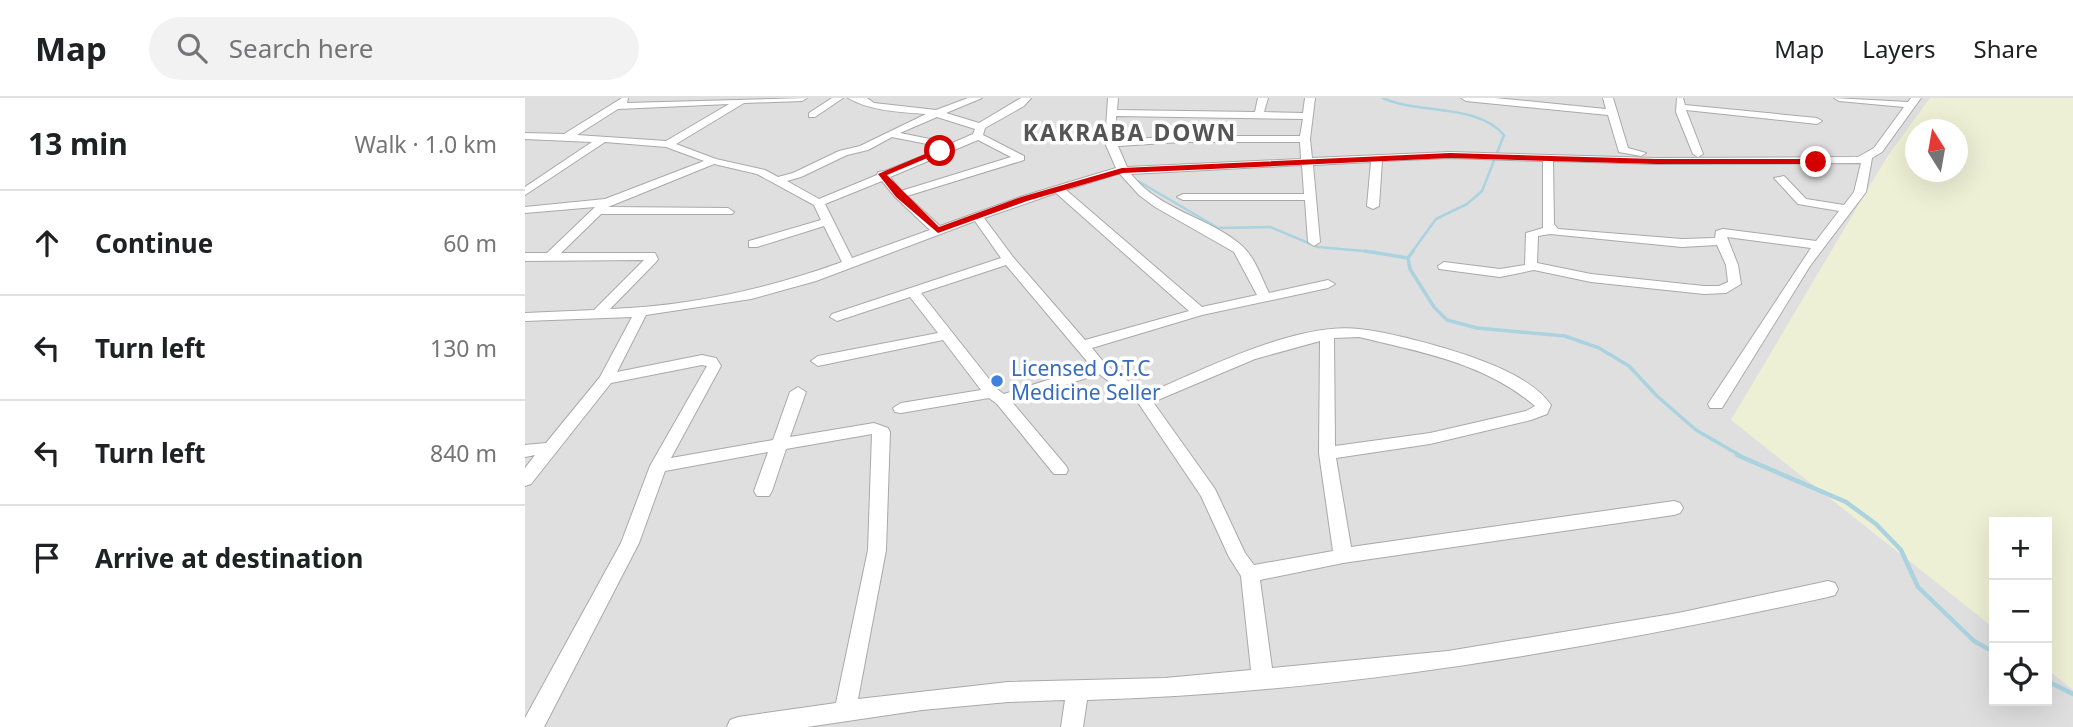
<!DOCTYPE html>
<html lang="en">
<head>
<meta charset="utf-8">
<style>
  body { margin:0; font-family:"Noto Sans",sans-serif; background:#f2f2f2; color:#202124 }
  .controls { position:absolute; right:21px; bottom:21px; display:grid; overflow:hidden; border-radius:0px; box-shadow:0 7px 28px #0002 }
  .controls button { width:63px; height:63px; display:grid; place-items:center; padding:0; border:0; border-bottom:2px solid #e0e0e0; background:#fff; color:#202124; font:35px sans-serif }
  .compass { position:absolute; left:1380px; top:21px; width:63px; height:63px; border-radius:50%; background:#fff; box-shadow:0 7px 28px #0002; rotate:349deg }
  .stop { position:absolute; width:21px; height:21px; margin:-16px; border:5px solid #d40000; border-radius:50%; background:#fff }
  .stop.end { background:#d40000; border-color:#fff; box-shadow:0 2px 7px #0008 }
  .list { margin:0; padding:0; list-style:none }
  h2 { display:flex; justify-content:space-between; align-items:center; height:91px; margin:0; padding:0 28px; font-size:30px }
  h2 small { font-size:23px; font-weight:400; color:#757577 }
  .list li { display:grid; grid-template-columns:46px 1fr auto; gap:21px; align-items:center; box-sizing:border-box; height:105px; padding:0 28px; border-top:2px solid #e0e0e0 }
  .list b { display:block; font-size:26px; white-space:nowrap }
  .list em { font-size:23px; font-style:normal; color:#757577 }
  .icon { flex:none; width:38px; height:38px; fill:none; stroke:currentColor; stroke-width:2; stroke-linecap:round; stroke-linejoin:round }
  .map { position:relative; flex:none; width:1548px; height:629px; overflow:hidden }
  header { display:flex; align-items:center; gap:42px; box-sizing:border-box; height:98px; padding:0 35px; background:#fff; border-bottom:2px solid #e0e0e0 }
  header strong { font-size:33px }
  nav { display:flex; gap:38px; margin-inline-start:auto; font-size:24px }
  .search { width:490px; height:63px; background:#f2f2f2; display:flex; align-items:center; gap:18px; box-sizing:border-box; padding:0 24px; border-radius:38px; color:#757577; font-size:26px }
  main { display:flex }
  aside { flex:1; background:#fff }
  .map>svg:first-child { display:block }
  .residential { fill:#e0dfdf; fill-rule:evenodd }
  .farmland { fill:#eef0d5; fill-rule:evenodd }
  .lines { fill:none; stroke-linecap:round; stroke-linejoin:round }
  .stream-far2 { stroke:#aad3df; stroke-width:2.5 }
  .stream-far1 { stroke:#aad3df; stroke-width:3.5 }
  .stream { stroke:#aad3df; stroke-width:4.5 }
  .minor-casing { stroke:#a9a9a9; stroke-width:2 }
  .minor { fill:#fff; fill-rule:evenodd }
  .route { fill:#d40000 }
  .shop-dot { fill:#3f7fe0; stroke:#fff; stroke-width:2.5 }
  .labels { text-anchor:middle; stroke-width:7; stroke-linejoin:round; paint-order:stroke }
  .shop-label { font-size:21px; fill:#366cbe; stroke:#fff; text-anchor:start }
  .far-district-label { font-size:23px; font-weight:bold; letter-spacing:2px; fill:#555; stroke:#fff }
</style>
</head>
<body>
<header>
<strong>Map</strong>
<div class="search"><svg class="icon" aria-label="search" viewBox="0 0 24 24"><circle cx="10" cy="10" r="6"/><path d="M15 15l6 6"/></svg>Search here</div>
<nav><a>Map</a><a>Layers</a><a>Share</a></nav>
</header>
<main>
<aside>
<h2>13 min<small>Walk · 1.0 km</small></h2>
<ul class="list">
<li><svg class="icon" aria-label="ahead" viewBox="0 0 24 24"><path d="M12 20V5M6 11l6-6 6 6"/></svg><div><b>Continue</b></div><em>60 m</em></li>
<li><svg class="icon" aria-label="left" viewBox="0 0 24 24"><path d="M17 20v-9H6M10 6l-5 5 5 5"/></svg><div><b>Turn left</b></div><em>130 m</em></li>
<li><svg class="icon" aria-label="left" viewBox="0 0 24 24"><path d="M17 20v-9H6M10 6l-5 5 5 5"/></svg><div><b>Turn left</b></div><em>840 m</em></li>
<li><svg class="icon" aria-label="arrive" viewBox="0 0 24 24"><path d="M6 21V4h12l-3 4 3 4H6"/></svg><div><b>Arrive at destination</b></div></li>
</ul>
</aside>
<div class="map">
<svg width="1548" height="629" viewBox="0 0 1548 629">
  <rect width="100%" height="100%" fill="#f2efe9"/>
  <!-- residential -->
  <path class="residential" d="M0,0H1548V629H0ZM1391,32H1433V74H1391ZM1469,424H1522V603H1469Z"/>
  <!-- farmland -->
  <path class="farmland" d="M1405,0H1548V592L1522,571V424H1469V530L1206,322L1362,59ZM1391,32H1433V74H1391Z"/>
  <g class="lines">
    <!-- stream-far2 -->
    <g class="stream-far2">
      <path d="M858,0C895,17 951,5 979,37L957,93L942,106L911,121L887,154"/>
      <path d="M613,83L693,130L745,129L793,149L850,154"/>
    </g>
    <!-- stream-far1 -->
    <g class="stream-far1">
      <path d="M840,153L883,160"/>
      <path d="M888,153L883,160L885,171L909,209L922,222L952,230L1040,238L1074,250L1104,268L1132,298L1171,332L1216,358"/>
    </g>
    <!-- stream -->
    <g class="stream">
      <path d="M1212,357L1321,404L1351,426L1376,452L1393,489L1449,543L1469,554"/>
      <path d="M1522,583L1548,596"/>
    </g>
    <!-- minor casing -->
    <g class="minor-casing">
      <g id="minor">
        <path d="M97,0H103L102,5L282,0L277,3L219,5L151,46L191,61L240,72L253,79L268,75L314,53L335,48L401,16C374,14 346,13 323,0H342L349,5L411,12L443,0H457L421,15L454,25L496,0H506L499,8L460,30L458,37L499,58V62L382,98L415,128L495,99L591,70L580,45L583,0H593L592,12L730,14L733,0H743L739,14L778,15L780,0H790L785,41L787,60L925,54L1131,60L1333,59L1349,50L1379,9L1314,3L1309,0L1383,4L1386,0H1396L1357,54L1347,60L1341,94L1285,168L1197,310H1185L1183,306L1286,150L1202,139L1213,167L1216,186L1201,195L1179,196L1066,184L1009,172L975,179L914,171L913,168L919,164L975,171L1000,167L1001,135L1018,130V63L925,60L857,63L854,108L848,111L842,108L846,64L788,67L795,144L789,148L783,144L780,102H658L652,99L658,96H779L777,67L606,76C635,113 684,119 716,147C730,159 736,179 744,195L803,182L810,186L803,190L677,217L567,250L581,267L621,296C680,271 771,224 834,231C864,234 915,248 944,258C972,268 1008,282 1026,307L1022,316L1006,322L905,346L811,360L826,449L1149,403L1155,405L1158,410L1155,415L1149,417L818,465L735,482L747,570L923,553L1153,515L1303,483L1310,485L1313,491L1310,497L1303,499C1059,552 812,595 562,602L558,629H536L540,602L483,604L397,612L282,629H202L205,622L213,619L311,605L343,452L347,336L261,351L247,393L244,398H232L229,393L243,354L140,373L114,445L19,629H0V620L96,445L125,368L182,268L177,267L86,285L6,386L0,388V370L10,357L0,359V347L21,345L75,279L107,219L0,223V215L69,212L119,162L0,163V155H22L70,109L0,115V109L80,101L179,63L141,49L80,44L0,97V89L67,44L0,41V35L39,36ZM204,6L141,43L52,37L93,11ZM591,18L778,21L775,38H656L592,42ZM412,19L450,31L448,36L418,49L415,43L375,35ZM367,39L407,47L410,53L360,73L353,74L352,77L294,101L262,83L276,79L322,57L343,52ZM453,42L486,59L376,93L365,79ZM656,44H775L776,61L602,69L593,48ZM1028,63L1131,66L1336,65L1329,94L1319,107L1281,101L1259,78L1249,80L1273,106L1314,113L1291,143L1198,131L1191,133L1190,140L1157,141L1033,131L1029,126ZM189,66L232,76L289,107L296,122L224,143V149H232L299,128L317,164C243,191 164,208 85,211L131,164L133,161L130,155H36L76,116H207L209,114L203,110L83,109ZM592,76H595L614,97L630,109L709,154L732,197L677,209L541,92ZM357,83L370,99L405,132L327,160L300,106ZM531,95L664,213L560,242L488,159L459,120ZM450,123L476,160L307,216L305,219L312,223L385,199L413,235L293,258L286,263L293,268L418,242L456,292L376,305L368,310L370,314L376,315L464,300L472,306L529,376H541L543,372L541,368L487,304L574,276L614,306L676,398L704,459L716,478L726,572L640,580L483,584L333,601L361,452L365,334L363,330L349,325L265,339L281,294L273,289L265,294L248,342L146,360L196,268L191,260L177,257L92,274L121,217L226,201L291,183ZM1025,136L1157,149L1192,147L1201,167L1203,184L1194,188H1179L1066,176L1012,165L1013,138ZM481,167L566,268L479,296L472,291L396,195ZM834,239C896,254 960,265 1010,308L1001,313L905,335L810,348L809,240ZM795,243L794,355L808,453L729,467L720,455L690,391L628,304L730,261Z"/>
        <path d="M307,0H318L290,19H284V15Z"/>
        <path d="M936,0H970L1081,11L1078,0H1088L1103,50L1121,55L1116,58L1094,54L1083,17L941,3Z"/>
        <path d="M1152,0H1158L1160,7L1292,20L1297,23L1292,26L1161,12L1178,56L1173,59L1168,56L1151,14Z"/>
      </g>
    </g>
    <!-- minor -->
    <use href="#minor" class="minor"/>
  </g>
  <!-- route -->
  <path class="route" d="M412,51L419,53L362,77L414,129L496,99L597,70L925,55L1131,61H1291L1295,64L1291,66H1131L925,60L598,75L502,103L413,135L371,99L353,76Z"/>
  <!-- markers -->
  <circle class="shop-dot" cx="472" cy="283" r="7"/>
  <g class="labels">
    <!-- shop labels -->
    <g class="shop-label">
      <text x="486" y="278">Licensed O.T.C<tspan x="486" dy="24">Medicine Seller</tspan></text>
    </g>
    <!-- far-district labels -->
    <g class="far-district-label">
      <text x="605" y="43">KAKRABA DOWN</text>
    </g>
  </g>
</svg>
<div class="controls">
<button>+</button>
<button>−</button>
<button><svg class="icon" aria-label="locate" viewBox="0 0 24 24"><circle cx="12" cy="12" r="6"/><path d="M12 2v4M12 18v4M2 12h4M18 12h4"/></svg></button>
</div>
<svg class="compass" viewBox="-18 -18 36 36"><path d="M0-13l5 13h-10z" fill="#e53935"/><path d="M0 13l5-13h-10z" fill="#757577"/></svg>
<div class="stop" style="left:415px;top:53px"></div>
<div class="stop end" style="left:1291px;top:64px"></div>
</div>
</main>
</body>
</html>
